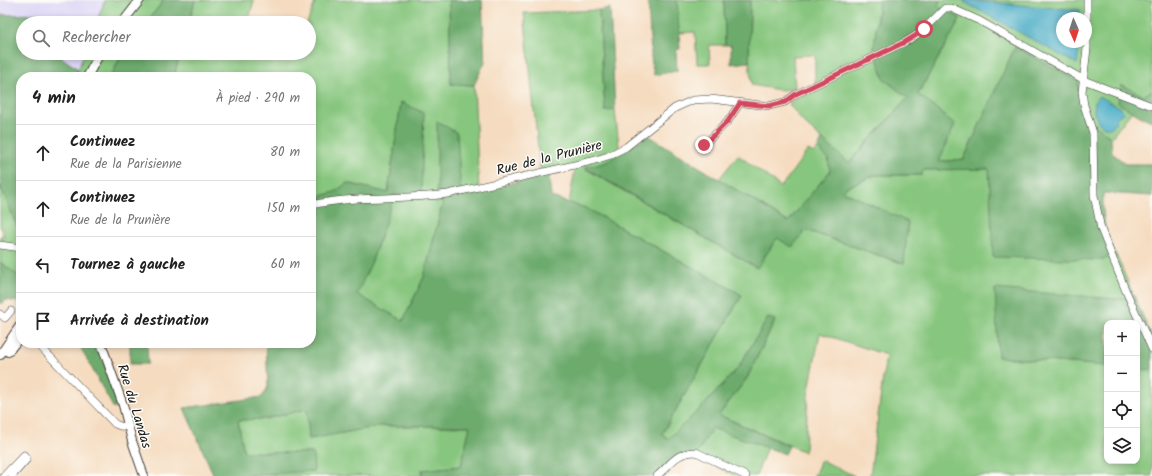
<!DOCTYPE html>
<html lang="fr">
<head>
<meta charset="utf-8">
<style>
  body { margin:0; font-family:Kalam,sans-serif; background:#f2f2f2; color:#222 }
  .controls { position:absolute; right:12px; bottom:12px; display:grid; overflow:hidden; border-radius:8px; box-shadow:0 2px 6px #0003 }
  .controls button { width:36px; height:36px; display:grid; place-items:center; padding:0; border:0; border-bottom:1px solid #e0e0e0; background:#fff; color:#222; font:20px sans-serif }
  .compass { position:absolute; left:1056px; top:12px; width:36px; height:36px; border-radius:50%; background:#fff; box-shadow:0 2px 6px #0003; rotate:177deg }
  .stop { position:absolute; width:12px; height:12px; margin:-9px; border:3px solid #d1495b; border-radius:50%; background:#fff }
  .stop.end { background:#d1495b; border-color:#fff; box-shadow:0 1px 4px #0008 }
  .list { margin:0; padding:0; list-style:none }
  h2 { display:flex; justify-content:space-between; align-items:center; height:52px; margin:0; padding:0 16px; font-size:17px }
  h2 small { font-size:13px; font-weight:400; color:#767676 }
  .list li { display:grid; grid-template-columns:26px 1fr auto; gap:12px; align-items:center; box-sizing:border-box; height:56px; padding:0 16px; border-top:1px solid #e0e0e0 }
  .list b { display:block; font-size:15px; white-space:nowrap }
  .list p { margin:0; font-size:13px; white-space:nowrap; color:#767676 }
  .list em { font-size:13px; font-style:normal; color:#767676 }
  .icon { flex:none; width:22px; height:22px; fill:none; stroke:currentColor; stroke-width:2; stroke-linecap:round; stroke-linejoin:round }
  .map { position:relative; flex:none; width:1152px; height:476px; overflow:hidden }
  .search { position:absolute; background:#fff; box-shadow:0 2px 6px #0003; left:16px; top:16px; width:300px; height:44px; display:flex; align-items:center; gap:10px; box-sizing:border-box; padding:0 14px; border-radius:22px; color:#767676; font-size:15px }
  .panel { position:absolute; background:#fff; box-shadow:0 2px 6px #0003; left:16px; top:72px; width:300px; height:276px; border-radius:16px }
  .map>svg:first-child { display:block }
  .built { fill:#ddd5f6 }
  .green { fill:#87c67e; stroke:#52714d; fill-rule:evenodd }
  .forest { fill:#6dab6d; stroke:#446444 }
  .water { fill:#45aac5; stroke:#306370 }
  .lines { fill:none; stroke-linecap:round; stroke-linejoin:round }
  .minor-casing { stroke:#3d3935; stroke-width:8 }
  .tertiary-casing { stroke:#3d3935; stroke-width:10 }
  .minor { stroke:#fff; stroke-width:7 }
  .tertiary { stroke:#fff; stroke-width:8 }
  .route { stroke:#d1495b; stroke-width:5 }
  .labels { text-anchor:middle; stroke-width:3; stroke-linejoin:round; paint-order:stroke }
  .street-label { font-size:14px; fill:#1c1c1c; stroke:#fdfcf7 }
</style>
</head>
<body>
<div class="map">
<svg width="1152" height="476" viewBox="0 0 1152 476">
  <rect width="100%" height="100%" fill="#fdfcf7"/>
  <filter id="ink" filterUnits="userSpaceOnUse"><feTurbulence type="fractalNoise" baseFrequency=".025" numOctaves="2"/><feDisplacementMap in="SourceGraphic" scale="8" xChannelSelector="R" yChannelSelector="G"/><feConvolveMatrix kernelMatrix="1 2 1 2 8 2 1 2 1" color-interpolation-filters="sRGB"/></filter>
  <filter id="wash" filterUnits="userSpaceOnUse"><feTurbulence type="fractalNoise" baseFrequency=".012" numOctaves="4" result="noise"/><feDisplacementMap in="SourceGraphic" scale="16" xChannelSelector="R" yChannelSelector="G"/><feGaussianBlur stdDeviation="0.9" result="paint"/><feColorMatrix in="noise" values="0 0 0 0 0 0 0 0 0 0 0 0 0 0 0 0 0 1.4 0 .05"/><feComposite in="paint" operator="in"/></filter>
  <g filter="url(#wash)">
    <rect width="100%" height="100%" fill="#f5dcc0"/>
    <!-- built -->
    <g class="built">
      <path d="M0,0H105L96,23H41V14L0,15Z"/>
      <path d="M55,53H84L78,69Z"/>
    </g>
    <!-- green -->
    <g class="green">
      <path d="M105,0H144L146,1L147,0H164L146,23H96Z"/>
      <path d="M195,0H254L248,23H189Z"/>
      <path d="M316,0H449L451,84L474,85L479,190L437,192V202H443L424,277L403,321L356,294L372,261L393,195L424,113L401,102L388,193L347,183L335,192L312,199V209L311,210V77H174L180,53H309V23H307Z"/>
      <path d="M677,0H724L725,45H709L710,64H697L695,32L679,33Z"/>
      <path d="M750,0H879L874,49L884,79L908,98L848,163L802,121L789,104L802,95L815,89V55L793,56L795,89L779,90L752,85L749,62Z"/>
      <path d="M941,0H1152V90L1144,96L1121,86L1118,103L1132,111L1111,138L1083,115L1079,98L1078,81L1015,47L964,159L938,162L918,94L957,25L960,18L937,6ZM1062,18H1086V42H1062Z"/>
      <path d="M599,10L605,111L615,110L620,154L605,163L584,168L757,268L777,238L805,230L904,264L907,222L843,191L845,188L875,175H921L922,170L989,169L1096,260L1117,257L1134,296L1117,299L998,357L1107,366V461H1137V369L1152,370V476H870L886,355L820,333L808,395L805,452L719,415L747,378L775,321L768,318L738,368L705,404L669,439L662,434L742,295L586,208L569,203L575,169L541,177L524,13Z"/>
      <path d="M84,53H123L110,77H76Z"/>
      <path d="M818,148L828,159L830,171L788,222L719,179L738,155L781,187L808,150L814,153Z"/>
      <path d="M0,185L21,236V278L0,262V236H4L0,226Z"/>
      <path d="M307,409L309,439L381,426H470L461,466L422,470V476H248L312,453L244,452L238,420L265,419Z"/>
      <path d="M712,427L767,447L756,476H735L696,456Z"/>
      <path d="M821,460L855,476H814Z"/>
    </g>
    <!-- forest -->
    <g class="forest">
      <path d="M164,0H195L189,23H146Z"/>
      <path d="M449,0H482L485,62L474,85L451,84Z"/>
      <path d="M648,0H677L680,49L676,50L677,71L654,75L651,57Z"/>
      <path d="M724,0H750L749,62L731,64V45H725Z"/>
      <path d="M879,0H941L937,6L960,18L957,25L918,94L955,124L939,162L964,159L1015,47L1078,81L1079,98L1083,115L1111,138L1112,153L1126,164H1152V196L1103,193V211L1106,234L1117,257L1096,260L993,257L989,169L923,170L922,175H875L845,188L843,191L908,222L904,264L806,230L792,247L777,238L757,268L584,167L605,163L648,135L788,222L830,171L828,159L818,148L822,139L849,163L908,98L884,79L874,49Z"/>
      <path d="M610,8L615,110L605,111L599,10Z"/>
      <path d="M41,14V23H23V53H55L78,69L76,77H21V236L0,185V15Z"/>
      <path d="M123,53H180L174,77H110Z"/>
      <path d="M1121,85L1144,96L1152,90V121L1140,116L1118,103Z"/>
      <path d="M401,102L424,113L421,194L393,195L392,203L372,261L357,294L403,321L424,277L443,202H436L437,192V121L457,133L461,194L549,175L551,197L586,208L742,295L662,434L668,439L705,404L738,368L768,318L775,320L747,378L719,415L789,446L785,454L712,428L696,456C680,455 675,465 666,476H422V470L461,466L470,426H381L309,439L307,409L265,419L238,420L244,452L313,453L314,471L249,475L248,476H214L184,408L262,397L268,387L266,343H311L312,199L335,192L347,183L388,193Z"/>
      <path d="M0,262L21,278V298L19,302L6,300L0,304Z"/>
      <path d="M995,289L1117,299L1134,296L1152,337V370L1137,369V323H1107V366L998,357Z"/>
      <path d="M78,343H96L121,407L114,409Z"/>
      <path d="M130,343H147L148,364H130Z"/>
    </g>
    <!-- water -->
    <g class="water">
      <path d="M964,0L1080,10V18H1062V42H1080L1077,64L964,2Z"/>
      <path d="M1099,96L1121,108L1124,112L1117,117L1115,123L1111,128L1104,127L1098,122L1094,112L1095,101Z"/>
    </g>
  </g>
  <g filter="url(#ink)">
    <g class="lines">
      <!-- minor casing -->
      <g class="minor-casing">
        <g id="minor">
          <path d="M1087,0V48L1082,92L1084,105L1093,133L1094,195L1101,229L1125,289L1152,349"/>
          <path d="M704,145L728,121L740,103"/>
          <path d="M311,205C355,195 403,200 448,194L592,161L608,156L626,147L675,108L693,100L711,99L769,106L785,102L796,94L905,42L915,36L924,29L945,8H951L980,21L1086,81L1152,106"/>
          <path d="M0,245L21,248"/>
          <path d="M0,314L5,318L11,311"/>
          <path d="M37,343L115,424L120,426L128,427"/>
          <path d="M4,476L24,455L27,459L12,476"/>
          <path d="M657,476C671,464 676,452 696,452L746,476"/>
        </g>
      </g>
      <!-- tertiary casing -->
      <g class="tertiary-casing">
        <g id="tertiary">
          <path d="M122,23L140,0"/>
          <path d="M87,77L100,53"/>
          <path d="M101,343L123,405L132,441L144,476"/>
          <path d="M8,352L21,336"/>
          <path d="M0,355L21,324"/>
        </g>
      </g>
      <!-- minor -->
      <use href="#minor" class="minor"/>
      <!-- tertiary -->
      <use href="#tertiary" class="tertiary"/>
    </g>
  </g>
  <g class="lines" filter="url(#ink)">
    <!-- route -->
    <path class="route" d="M704,145L728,121L740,103L769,106L785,102L796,94L905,42L915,36L924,29"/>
  </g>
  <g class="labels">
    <!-- street labels -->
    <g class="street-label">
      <text transform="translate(549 157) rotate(-14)" y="5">Rue de la Prunière</text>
      <text transform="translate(135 406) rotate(73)" y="5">Rue du Landas</text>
    </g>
  </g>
</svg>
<div class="controls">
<button>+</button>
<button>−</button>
<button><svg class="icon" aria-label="locate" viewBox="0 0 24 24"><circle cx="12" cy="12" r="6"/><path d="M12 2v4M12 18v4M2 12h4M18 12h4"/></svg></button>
<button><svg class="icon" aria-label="layers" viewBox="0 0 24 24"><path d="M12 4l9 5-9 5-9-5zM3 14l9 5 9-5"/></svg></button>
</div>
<svg class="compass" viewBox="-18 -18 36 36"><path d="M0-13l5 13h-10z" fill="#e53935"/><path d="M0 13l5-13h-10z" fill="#767676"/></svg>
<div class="stop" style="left:924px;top:29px"></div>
<div class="stop end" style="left:704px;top:145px"></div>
<div class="search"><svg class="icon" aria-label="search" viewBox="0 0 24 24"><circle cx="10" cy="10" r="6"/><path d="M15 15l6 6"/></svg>Rechercher</div>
<section class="panel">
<h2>4 min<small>À pied · 290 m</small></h2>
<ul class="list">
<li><svg class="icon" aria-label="ahead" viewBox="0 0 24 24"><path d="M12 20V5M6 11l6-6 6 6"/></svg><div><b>Continuez</b><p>Rue de la Parisienne</p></div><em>80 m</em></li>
<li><svg class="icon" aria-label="ahead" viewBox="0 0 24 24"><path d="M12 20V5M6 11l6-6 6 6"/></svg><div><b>Continuez</b><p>Rue de la Prunière</p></div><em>150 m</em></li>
<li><svg class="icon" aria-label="left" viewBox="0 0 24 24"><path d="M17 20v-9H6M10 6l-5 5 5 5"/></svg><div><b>Tournez à gauche</b></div><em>60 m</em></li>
<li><svg class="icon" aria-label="arrive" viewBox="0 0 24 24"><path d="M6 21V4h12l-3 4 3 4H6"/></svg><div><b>Arrivée à destination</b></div></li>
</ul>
</section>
</div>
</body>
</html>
